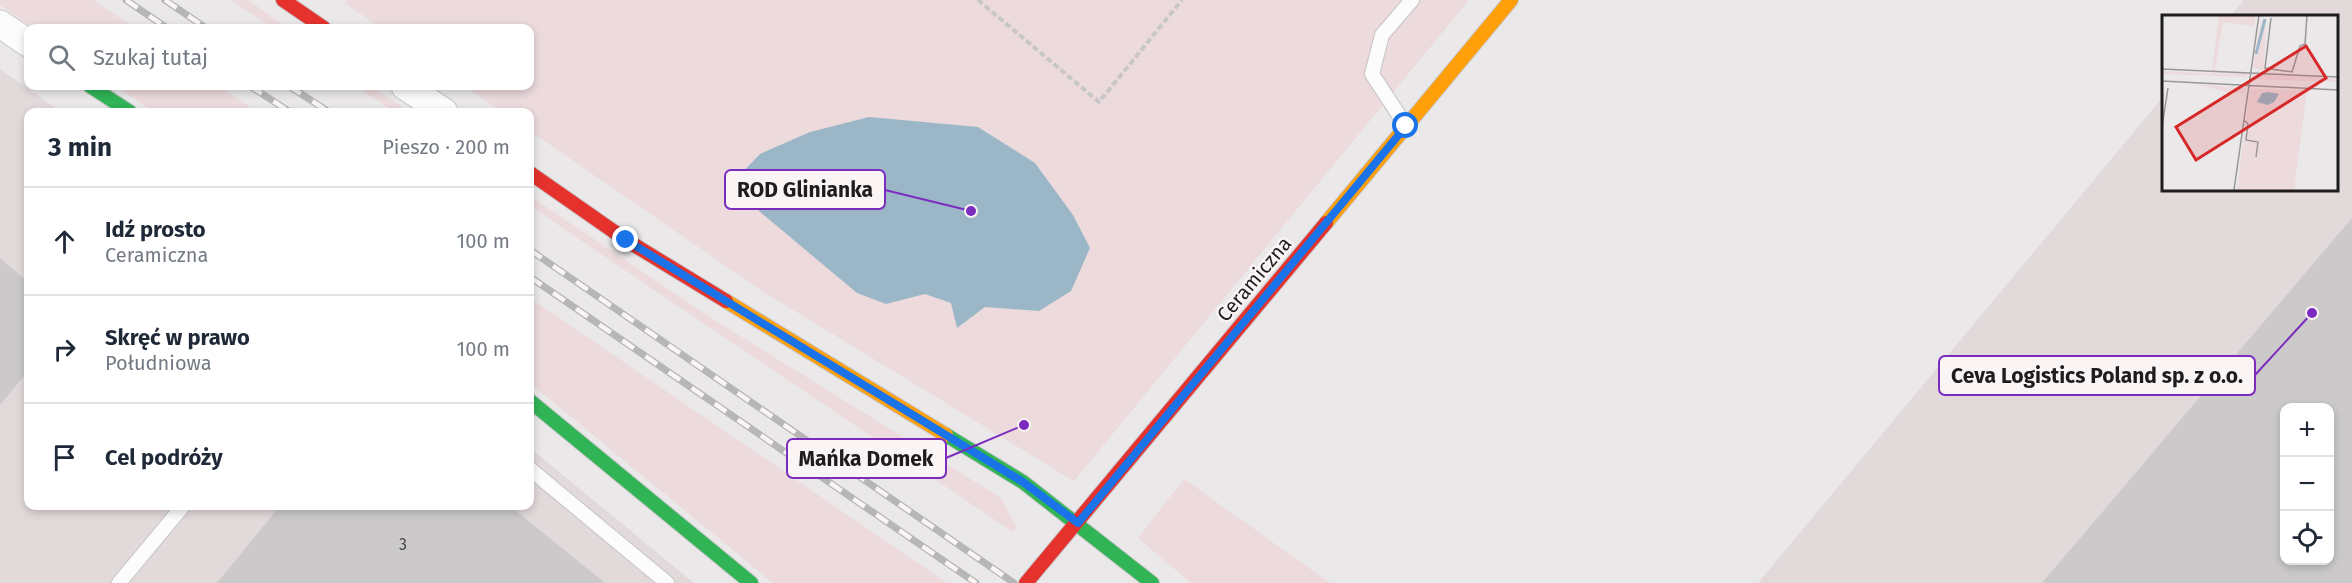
<!DOCTYPE html>
<html lang="pl">
<head>
<meta charset="utf-8">
<style>
  body { margin:0; font-family:"Fira Sans",sans-serif; background:#f2f2f3; color:#1f2937 }
  .controls { position:absolute; right:18px; bottom:18px; display:grid; overflow:hidden; border-radius:12px; box-shadow:0 3px 9px #0003 }
  .controls button { width:54px; height:54px; display:grid; place-items:center; padding:0; border:0; border-bottom:2px solid #e0e1e3; background:#fff; color:#1f2937; font:30px sans-serif }
  .stop { position:absolute; width:18px; height:18px; margin:-14px; border:4px solid #1a73e8; border-radius:50%; background:#fff }
  .stop.end { background:#1a73e8; border-color:#fff; box-shadow:0 2px 6px #0008 }
  .list { margin:0; padding:0; list-style:none }
  h2 { display:flex; justify-content:space-between; align-items:center; height:78px; margin:0; padding:0 24px; font-size:26px }
  h2 small { font-size:20px; font-weight:400; color:#747a83 }
  .list li { display:grid; grid-template-columns:39px 1fr auto; gap:18px; align-items:center; box-sizing:border-box; height:108px; padding:0 24px; border-top:2px solid #e0e1e3 }
  .list b { display:block; font-size:22px; white-space:nowrap }
  .list p { margin:0; font-size:20px; white-space:nowrap; color:#747a83 }
  .list em { font-size:20px; font-style:normal; color:#747a83 }
  .icon { flex:none; width:33px; height:33px; fill:none; stroke:currentColor; stroke-width:2; stroke-linecap:round; stroke-linejoin:round }
  .map { position:relative; flex:none; width:2352px; height:583px; overflow:hidden }
  .search { position:absolute; background:#fff; box-shadow:0 3px 9px #0003; left:24px; top:24px; width:510px; height:66px; display:flex; align-items:center; gap:15px; box-sizing:border-box; padding:0 21px; border-radius:12px; color:#747a83; font-size:22px }
  .panel { position:absolute; background:#fff; box-shadow:0 3px 9px #0003; left:24px; top:108px; width:510px; height:402px; border-radius:12px }
  .map>svg:first-child { display:block }
  .built { fill:#e2d9da; fill-rule:evenodd }
  .green { fill:#ecdadd }
  .water { fill:#9bb7c7 }
  .building { fill:#cbc9ca; fill-rule:evenodd }
  .lines { fill:none; stroke-linecap:round; stroke-linejoin:round }
  .lane-casing { stroke:#c7c5c6; stroke-width:16 }
  .street-casing { stroke:#c7c5c6; stroke-width:29 }
  .fast-casing { stroke:#c7c5c6; stroke-width:16 }
  .slow-casing { stroke:#c7c5c6; stroke-width:16 }
  .jam-casing { stroke:#c7c5c6; stroke-width:16 }
  .path { stroke:#c8c7c7; stroke-width:4; stroke-dasharray:6 3; stroke-linecap:butt }
  .lane { stroke:#fcfcfc; stroke-width:14 }
  .street { stroke:#fcfcfc; stroke-width:27 }
  .fast { stroke:#30b455; stroke-width:14 }
  .slow { stroke:#ff9f0a; stroke-width:14 }
  .jam { stroke:#e5322d; stroke-width:14 }
  .rail-casing { stroke:#b6b6b6; stroke-width:7 }
  .rail { stroke:#faf4f5; stroke-width:4.5; stroke-dasharray:14; stroke-linecap:butt }
  .route { stroke:#1a73e8; stroke-width:8 }
  .labels { text-anchor:middle; stroke-width:5; stroke-linejoin:round; paint-order:stroke }
  .number-label { font-size:16px; fill:#494748 }
  .street-label { font-size:20px; fill:#1e1c1c; stroke:#faf4f5 }
  .inset-river { fill:none; stroke:#9bb7c7; stroke-width:3 }
  .inset-road { fill:none; stroke:#999697; stroke-width:1.5 }
  .view { fill:#d62828; fill-opacity:0.15; stroke:#d62828; stroke-width:3 }
  .inset-edge { fill:none; stroke:#1e1c1c; stroke-width:3 }
  .leader { fill:none; stroke:#7b2cbf; stroke-width:2 }
  .callout-dot { fill:#7b2cbf; stroke:#faf4f5; stroke-width:2 }
  .callout { fill:#faf4f5; stroke:#7b2cbf; stroke-width:2 }
  .callout-label { font-size:21px; text-anchor:middle; font-weight:bold; fill:#1e1c1c }
</style>
</head>
<body>
<div class="map">
<svg width="2352" height="583" viewBox="0 0 2352 583">
  <rect width="100%" height="100%" fill="#ebe8e9"/>
  <!-- built -->
  <g class="built">
    <path d="M2244,0H2352V583H1758L2163,97V189H2336V16H2230ZM2284,408H2330V560H2284Z"/>
    <path d="M0,69L61,112H28V506H530V448L694,583H0Z"/>
  </g>
  <!-- green -->
  <g class="green">
    <path d="M0,0H93L135,28H34L0,5Z"/>
    <path d="M231,0H248L288,28H273Z"/>
    <path d="M348,0H1469L1074,481L762,291L530,131V112H503L464,86H530V28H381L345,3Z"/>
    <path d="M116,86H218L257,112H154Z"/>
    <path d="M356,86H370L409,112H395Z"/>
    <path d="M530,196L716,321L1001,498L1017,528L1013,532L561,227L530,205Z"/>
    <path d="M530,298L947,583H773L530,383Z"/>
    <path d="M1184,479L1330,583H1191L1138,538Z"/>
  </g>
  <!-- water -->
  <path class="water" d="M869,117L978,127L1035,163L1073,215L1090,248L1071,291L1039,311L985,307L957,328L951,303L925,294L886,304L857,293L759,211L734,181L760,154L810,132Z"/>
  <!-- building -->
  <g class="building">
    <path d="M2352,218V583H2042ZM2284,408H2330V561H2284Z"/>
    <path d="M0,258L28,282V371L0,405Z"/>
    <path d="M280,506H510L605,583H217Z"/>
  </g>
  <g class="lines">
    <!-- lane casing -->
    <g class="lane-casing">
      <g id="lane">
        <path d="M1406,126L1372,74L1382,35L1412,0"/>
        <path d="M530,469L667,583"/>
        <path d="M119,583L183,506"/>
      </g>
    </g>
    <!-- street casing -->
    <g class="street-casing">
      <g id="street">
        <path d="M0,24L28,43"/>
        <path d="M405,86L444,112"/>
      </g>
    </g>
    <!-- fast casing -->
    <g class="fast-casing">
      <g id="fast">
        <path d="M90,86L130,112"/>
        <path d="M530,401L751,583"/>
        <path d="M946,435L1023,482L1152,583"/>
      </g>
    </g>
    <!-- slow casing -->
    <g class="slow-casing">
      <g id="slow">
        <path d="M1326,223L1511,0"/>
        <path d="M726,301L946,435"/>
      </g>
    </g>
    <!-- jam casing -->
    <g class="jam-casing">
      <g id="jam">
        <path d="M283,0L324,28"/>
        <path d="M530,173L626,240L726,301"/>
        <path d="M1026,583L1326,223"/>
      </g>
    </g>
    <!-- path -->
    <path class="path" d="M978,0L1099,102L1182,0"/>
    <!-- lane -->
    <use href="#lane" class="lane"/>
    <!-- street -->
    <use href="#street" class="street"/>
    <!-- fast -->
    <use href="#fast" class="fast"/>
    <!-- slow -->
    <use href="#slow" class="slow"/>
    <!-- jam -->
    <use href="#jam" class="jam"/>
    <!-- rail casing -->
    <g class="rail-casing">
      <g id="rail">
        <path d="M126,0L167,28"/>
        <path d="M165,0L206,28"/>
        <path d="M250,86L290,112"/>
        <path d="M289,86L329,112"/>
        <path d="M530,250L1014,583"/>
        <path d="M530,277L976,583"/>
      </g>
    </g>
    <!-- rail -->
    <use href="#rail" class="rail"/>
  </g>
  <g class="lines">
    <!-- route -->
    <path class="route" d="M626,240L1023,482L1078,523L1406,126"/>
  </g>
  <g class="labels">
    <!-- number labels -->
    <g class="number-label">
      <text x="403" y="550">3</text>
    </g>
    <!-- street labels -->
    <g class="street-label">
      <text transform="translate(1254 279) rotate(-50)" y="7">Ceramiczna</text>
    </g>
  </g>
  <!-- overview -->
  <g transform="translate(2162 15)">
    <rect width="176" height="176" fill="#ebe8e9"/>
    <path d="M57,0H94L92,11L61,7L53,56L50,55ZM104,3L102,55L95,54L91,52L93,38L100,5ZM0,56L57,59L86,58L85,62L0,59ZM91,57L175,64L176,67L90,64ZM33,69L83,73L82,78L64,77ZM88,74L145,75L132,175H75Z" fill="#ecdadd"/>
    <path d="M107,77L117,79L112,87L106,90L95,87L100,78Z" fill="#9bb7c7"/>
    <path class="inset-river" d="M94,39L103,4"/>
    <path class="inset-road" d="M109,3L103,53L130,57L138,31L143,29L145,0M0,54L176,62M0,66L176,75M82,105L86,109L84,125L96,127L94,142M0,112L6,73M72,175L97,0"/>
    <path class="view" d="M144,31L164,63L34,145L14,112Z"/>
    <rect width="176" height="176" class="inset-edge"/>
  </g>
  <!-- callouts -->
  <path class="leader" d="M971 211L885 190M2312 313L2255 375M1024 425L946 458"/>
  <g class="callout-dot">
    <circle cx="971" cy="211" r="6"/>
    <circle cx="2312" cy="313" r="6"/>
    <circle cx="1024" cy="425" r="6"/>
  </g>
  <g class="callout">
    <rect x="725" y="170" width="160" height="39" rx="6"/>
    <rect x="1939" y="356" width="316" height="39" rx="6"/>
    <rect x="787" y="439" width="159" height="39" rx="6"/>
  </g>
  <g class="callout-label">
    <text x="805" y="197">ROD Glinianka</text>
    <text x="2097" y="383">Ceva Logistics Poland sp. z o.o.</text>
    <text x="866" y="466">Mańka Domek</text>
  </g>
</svg>
<div class="controls">
<button>+</button>
<button>−</button>
<button><svg class="icon" aria-label="locate" viewBox="0 0 24 24"><circle cx="12" cy="12" r="6"/><path d="M12 2v4M12 18v4M2 12h4M18 12h4"/></svg></button>
</div>
<div class="stop" style="left:1406px;top:126px"></div>
<div class="stop end" style="left:626px;top:240px"></div>
<div class="search"><svg class="icon" aria-label="search" viewBox="0 0 24 24"><circle cx="10" cy="10" r="6"/><path d="M15 15l6 6"/></svg>Szukaj tutaj</div>
<section class="panel">
<h2>3 min<small>Pieszo · 200 m</small></h2>
<ul class="list">
<li><svg class="icon" aria-label="ahead" viewBox="0 0 24 24"><path d="M12 20V5M6 11l6-6 6 6"/></svg><div><b>Idź prosto</b><p>Ceramiczna</p></div><em>100 m</em></li>
<li><svg class="icon" aria-label="right" viewBox="0 0 24 24"><path d="M7 20v-9h11M14 6l5 5-5 5"/></svg><div><b>Skręć w prawo</b><p>Południowa</p></div><em>100 m</em></li>
<li><svg class="icon" aria-label="arrive" viewBox="0 0 24 24"><path d="M6 21V4h12l-3 4 3 4H6"/></svg><div><b>Cel podróży</b></div></li>
</ul>
</section>
</div>
</body>
</html>
